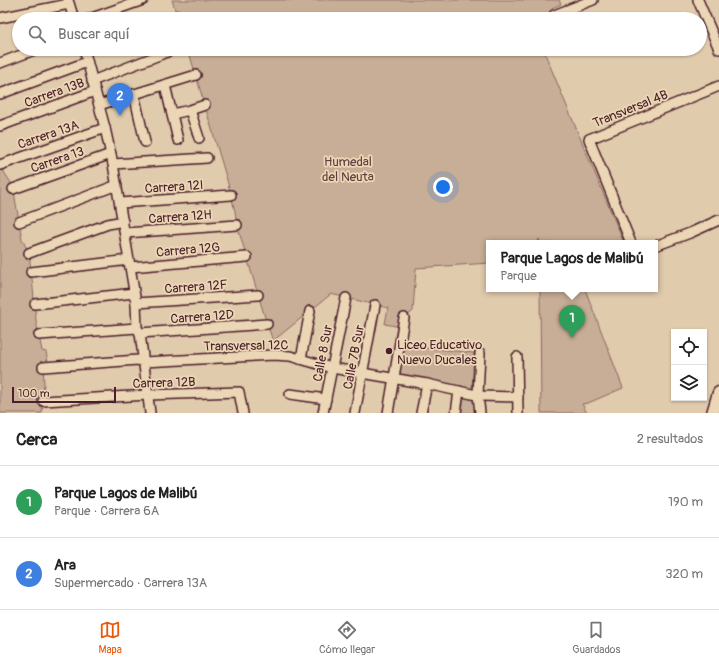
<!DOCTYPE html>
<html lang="es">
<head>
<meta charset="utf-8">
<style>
  body { margin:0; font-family:Pangolin,sans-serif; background:#f6f6f6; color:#222 }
  .controls { position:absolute; right:12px; bottom:12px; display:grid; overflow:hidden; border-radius:0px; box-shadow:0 1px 3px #0004 }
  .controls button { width:36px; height:36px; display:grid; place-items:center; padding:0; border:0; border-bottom:1px solid #e0e0e0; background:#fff; color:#222; font:20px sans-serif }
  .scale { position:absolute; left:12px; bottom:10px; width:104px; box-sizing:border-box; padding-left:4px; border:2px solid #4a1f2b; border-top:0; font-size:11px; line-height:14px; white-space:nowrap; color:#4a1f2b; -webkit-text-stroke:3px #ebd6b5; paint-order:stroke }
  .you { position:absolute; left:443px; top:187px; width:14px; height:14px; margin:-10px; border:3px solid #fff; border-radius:50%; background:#1a73e8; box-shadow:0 0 0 6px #1a73e833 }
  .badge { display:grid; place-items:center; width:26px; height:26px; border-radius:50%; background:#ea580c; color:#fff; font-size:13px; font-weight:700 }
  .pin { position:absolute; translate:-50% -33px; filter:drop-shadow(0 1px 2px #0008) }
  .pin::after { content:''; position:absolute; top:21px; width:14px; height:12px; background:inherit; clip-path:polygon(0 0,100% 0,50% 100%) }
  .popup { position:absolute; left:486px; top:240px; width:172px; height:52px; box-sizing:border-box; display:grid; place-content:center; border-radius:0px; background:#fff; filter:drop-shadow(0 1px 3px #0005); font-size:13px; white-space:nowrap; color:#767676 }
  .popup b { font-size:15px; color:#222 }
  .popup::after { content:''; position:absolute; left:50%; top:100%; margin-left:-8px; border:8px solid transparent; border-top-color:#fff }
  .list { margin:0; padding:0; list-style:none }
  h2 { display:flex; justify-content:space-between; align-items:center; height:52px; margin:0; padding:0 16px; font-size:17px }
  h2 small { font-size:13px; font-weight:400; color:#767676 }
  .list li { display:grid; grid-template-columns:26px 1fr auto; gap:12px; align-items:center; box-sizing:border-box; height:72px; padding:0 16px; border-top:1px solid #e0e0e0 }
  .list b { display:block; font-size:15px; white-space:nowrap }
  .list p { margin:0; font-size:13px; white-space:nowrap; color:#767676 }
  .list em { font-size:13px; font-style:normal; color:#767676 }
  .icon { flex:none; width:22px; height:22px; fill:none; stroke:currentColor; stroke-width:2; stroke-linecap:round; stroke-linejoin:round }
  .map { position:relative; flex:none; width:719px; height:413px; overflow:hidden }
  .search { position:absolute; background:#fff; box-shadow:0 1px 3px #0004; left:12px; right:12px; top:12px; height:44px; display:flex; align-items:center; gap:10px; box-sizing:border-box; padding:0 14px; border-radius:22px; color:#767676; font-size:15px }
  .sheet { height:196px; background:#fff }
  nav { display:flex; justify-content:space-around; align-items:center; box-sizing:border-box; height:56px; border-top:1px solid #e0e0e0; background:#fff; font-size:11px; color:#767676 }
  nav a { display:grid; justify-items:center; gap:2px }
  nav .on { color:#ea580c }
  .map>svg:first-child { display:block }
  .green { fill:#c8ae97; stroke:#896661 }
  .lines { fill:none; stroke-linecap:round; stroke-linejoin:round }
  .minor-casing { stroke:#4a1f2b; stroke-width:12 }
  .major-casing { stroke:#4a1f2b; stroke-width:15 }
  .minor { stroke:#ebd6b5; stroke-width:9 }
  .major { stroke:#ebd6b5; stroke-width:12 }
  .poi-dot { fill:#4a1f2b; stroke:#ebd6b5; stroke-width:1.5 }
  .labels { text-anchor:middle; stroke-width:3.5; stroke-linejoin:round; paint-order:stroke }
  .street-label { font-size:13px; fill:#4a1f2b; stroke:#ebd6b5 }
  .park-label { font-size:13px; fill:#633c41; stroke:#ebd6b5 }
  .poi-label { font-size:13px; fill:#4a1f2b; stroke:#ebd6b5; text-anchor:start }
</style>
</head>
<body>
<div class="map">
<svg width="719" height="413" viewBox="0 0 719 413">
  <rect width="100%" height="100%" fill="#e1cbad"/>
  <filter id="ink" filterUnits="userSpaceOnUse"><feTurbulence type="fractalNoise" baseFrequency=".025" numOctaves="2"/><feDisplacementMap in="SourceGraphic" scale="8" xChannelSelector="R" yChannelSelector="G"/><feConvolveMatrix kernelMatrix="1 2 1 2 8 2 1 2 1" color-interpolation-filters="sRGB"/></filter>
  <g filter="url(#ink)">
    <!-- green -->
    <g class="green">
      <path d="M172,0H559L561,4L552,8L555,19H178Z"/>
      <path d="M188,49H543L624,243H540L539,239L538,243H489V263L416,268L413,311L396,326L385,324L388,308L331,294L273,341L267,324L237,225L235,211L227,180Z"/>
      <path d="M0,166L13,186L22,239L29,253L33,288L36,321L42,351L46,352L48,362L43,367L44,383L42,413H0Z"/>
      <path d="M540,289H585L623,388L588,403L582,404L587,413H541Z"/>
      <path d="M408,346L474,353L472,390L400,375L402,349Z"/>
      <path d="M463,397L476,401L477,413H460Z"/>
    </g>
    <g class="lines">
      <!-- minor casing -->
      <g class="minor-casing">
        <g id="minor">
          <path d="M68,0L74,19"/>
          <path d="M698,0L719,49"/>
          <path d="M554,15L593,0"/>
          <path d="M0,18L69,4"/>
          <path d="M89,19L143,0"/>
          <path d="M169,19L177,16"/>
          <path d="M84,49L105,128L113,164L136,303L137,328L140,333L150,413"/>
          <path d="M0,63L37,49"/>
          <path d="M92,81L175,49"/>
          <path d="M165,85L178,140"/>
          <path d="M0,94L87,62"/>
          <path d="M134,94L145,142"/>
          <path d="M99,105L196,75"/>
          <path d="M190,110L199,138"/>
          <path d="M172,114L190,110L205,105"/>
          <path d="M0,126L95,91"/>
          <path d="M113,164L207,158"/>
          <path d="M0,165L105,128"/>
          <path d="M13,189L111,154"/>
          <path d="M120,203L231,195"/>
          <path d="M19,222L117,185"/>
          <path d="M125,233L237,225"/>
          <path d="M631,243L589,139L719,86"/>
          <path d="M655,246L690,233L719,220"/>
          <path d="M29,253L108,224L123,221"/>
          <path d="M130,267L247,257"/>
          <path d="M31,272L129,260"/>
          <path d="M136,303L258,295"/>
          <path d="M35,304L134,293"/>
          <path d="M140,333L267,324"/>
          <path d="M39,335L137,328"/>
          <path d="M480,353L478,395L480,413"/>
          <path d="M517,357L518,413"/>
          <path d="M301,359L310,311"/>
          <path d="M43,367L138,360L144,362L274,355L290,356L332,368L427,384L481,396L518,397"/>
          <path d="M290,394L326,399"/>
          <path d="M43,401L148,395L239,392L243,413"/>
          <path d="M323,413L346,298"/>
          <path d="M355,413L375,305"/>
          <path d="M388,413L404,318"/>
          <path d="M421,413L427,384"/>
          <path d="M456,413L459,391"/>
        </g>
      </g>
      <!-- major casing -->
      <g class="major-casing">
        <path id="major" d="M713,413L719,393"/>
      </g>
      <!-- minor -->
      <use href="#minor" class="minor"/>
      <!-- major -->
      <use href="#major" class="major"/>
    </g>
  </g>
  <!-- markers -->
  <circle class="poi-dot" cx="389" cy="351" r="4"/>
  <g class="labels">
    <!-- street labels -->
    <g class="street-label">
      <text transform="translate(54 92) rotate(-20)" y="5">Carrera 13B</text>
      <text transform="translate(630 108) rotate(-22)" y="5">Transversal 4B</text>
      <text transform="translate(48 134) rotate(-19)" y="5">Carrera 13A</text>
      <text transform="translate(57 159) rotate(-19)" y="5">Carrera 13</text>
      <text transform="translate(174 186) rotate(-4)" y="5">Carrera 12I</text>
      <text transform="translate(180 216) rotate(-4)" y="5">Carrera 12H</text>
      <text transform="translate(188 249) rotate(-5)" y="5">Carrera 12G</text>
      <text transform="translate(196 286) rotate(-4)" y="5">Carrera 12F</text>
      <text transform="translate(202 316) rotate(-4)" y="5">Carrera 12D</text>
      <text transform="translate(246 345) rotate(-1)" y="5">Transversal 12C</text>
      <text transform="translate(322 353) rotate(-79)" y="5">Calle 8 Sur</text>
      <text transform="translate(353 357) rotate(-79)" y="5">Calle 7B Sur</text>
      <text transform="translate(164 382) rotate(-2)" y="5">Carrera 12B</text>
    </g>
    <!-- park labels -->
    <g class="park-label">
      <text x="348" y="166">Humedal<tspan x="348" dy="15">del Neuta</tspan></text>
    </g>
    <!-- poi labels -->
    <g class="poi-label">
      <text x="397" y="349">Liceo Educativo<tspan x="397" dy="15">Nuevo Ducales</tspan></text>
    </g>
  </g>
</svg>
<div class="controls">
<button><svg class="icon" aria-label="locate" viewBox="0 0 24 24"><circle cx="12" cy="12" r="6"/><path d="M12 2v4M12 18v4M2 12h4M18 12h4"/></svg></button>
<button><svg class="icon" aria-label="layers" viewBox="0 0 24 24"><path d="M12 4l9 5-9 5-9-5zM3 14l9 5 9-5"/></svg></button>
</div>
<div class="scale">100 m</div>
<div class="you"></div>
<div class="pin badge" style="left:572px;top:338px;background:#2e9e5b">1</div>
<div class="popup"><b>Parque Lagos de Malibú</b>Parque</div>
<div class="pin badge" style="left:120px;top:116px;background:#3f7fe0">2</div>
<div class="search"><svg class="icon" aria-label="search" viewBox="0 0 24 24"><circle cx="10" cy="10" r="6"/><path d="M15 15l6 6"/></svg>Buscar aquí</div>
</div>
<section class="sheet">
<h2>Cerca<small>2 resultados</small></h2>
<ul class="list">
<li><span class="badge" style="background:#2e9e5b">1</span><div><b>Parque Lagos de Malibú</b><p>Parque · Carrera 6A</p></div><em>190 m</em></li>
<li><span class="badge" style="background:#3f7fe0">2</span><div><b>Ara</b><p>Supermercado · Carrera 13A</p></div><em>320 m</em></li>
</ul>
</section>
<nav>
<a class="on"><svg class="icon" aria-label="map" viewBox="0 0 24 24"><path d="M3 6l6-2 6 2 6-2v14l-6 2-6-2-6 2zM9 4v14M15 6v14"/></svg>Mapa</a>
<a><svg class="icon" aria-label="directions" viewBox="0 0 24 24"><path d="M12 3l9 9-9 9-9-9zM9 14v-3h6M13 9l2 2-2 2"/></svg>Cómo llegar</a>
<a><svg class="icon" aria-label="saved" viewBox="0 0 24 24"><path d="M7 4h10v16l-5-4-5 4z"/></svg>Guardados</a>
</nav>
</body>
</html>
